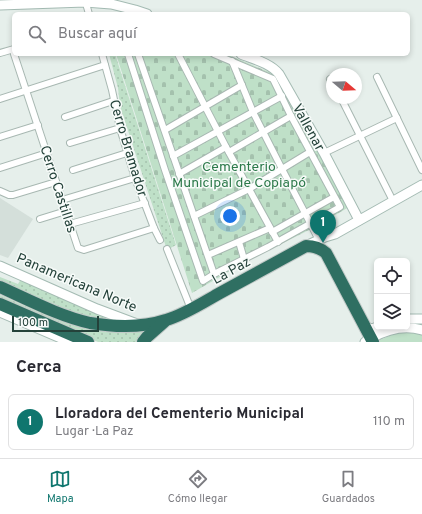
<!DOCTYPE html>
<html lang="es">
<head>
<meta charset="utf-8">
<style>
  body { margin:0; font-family:Overpass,sans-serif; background:#f2f2f3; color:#2b2b33 }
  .controls { position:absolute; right:12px; bottom:12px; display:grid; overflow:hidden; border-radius:6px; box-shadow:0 2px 6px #0003 }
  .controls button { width:36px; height:36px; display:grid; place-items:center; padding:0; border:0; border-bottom:1px solid #e1e1e2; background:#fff; color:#2b2b33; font:20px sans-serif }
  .compass { position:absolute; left:326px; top:68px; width:36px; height:36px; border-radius:50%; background:#fff; box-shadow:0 2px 6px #0003; rotate:109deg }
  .scale { position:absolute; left:12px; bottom:10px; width:87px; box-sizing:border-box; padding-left:4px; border:2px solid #24423a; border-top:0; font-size:11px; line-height:14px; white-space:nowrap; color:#24423a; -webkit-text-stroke:3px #f7fbf9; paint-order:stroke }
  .you { position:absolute; left:230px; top:216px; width:14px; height:14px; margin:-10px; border:3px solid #fff; border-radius:50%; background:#1a73e8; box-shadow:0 0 0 6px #1a73e833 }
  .badge { display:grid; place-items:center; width:26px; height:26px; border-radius:50%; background:#0f766e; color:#fff; font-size:13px; font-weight:700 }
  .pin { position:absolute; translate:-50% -33px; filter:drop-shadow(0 1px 2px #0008) }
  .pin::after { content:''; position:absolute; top:21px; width:14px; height:12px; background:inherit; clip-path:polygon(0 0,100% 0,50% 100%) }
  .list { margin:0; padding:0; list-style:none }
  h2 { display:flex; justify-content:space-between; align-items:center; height:52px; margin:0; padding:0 16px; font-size:17px }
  h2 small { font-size:13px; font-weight:400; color:#7c7c81 }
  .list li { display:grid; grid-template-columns:26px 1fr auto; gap:12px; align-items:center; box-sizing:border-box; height:56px; margin:0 8px 8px; padding:0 8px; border:1px solid #e1e1e2; border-radius:6px }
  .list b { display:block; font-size:15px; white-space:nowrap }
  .list p { margin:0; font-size:13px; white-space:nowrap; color:#7c7c81 }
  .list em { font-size:13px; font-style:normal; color:#7c7c81 }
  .icon { flex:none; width:22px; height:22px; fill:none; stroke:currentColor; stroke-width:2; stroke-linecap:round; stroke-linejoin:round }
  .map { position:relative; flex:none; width:422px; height:342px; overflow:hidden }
  .search { position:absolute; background:#fff; box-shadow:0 2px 6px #0003; left:12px; right:12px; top:12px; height:44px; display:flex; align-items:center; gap:10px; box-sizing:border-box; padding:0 14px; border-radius:6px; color:#7c7c81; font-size:15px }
  .sheet { height:116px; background:#fff }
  nav { display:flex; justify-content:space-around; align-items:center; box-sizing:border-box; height:56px; border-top:1px solid #e1e1e2; background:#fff; font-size:11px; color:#7c7c81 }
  nav a { display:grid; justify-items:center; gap:2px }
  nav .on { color:#0f766e }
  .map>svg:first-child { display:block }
  .built { fill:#d4dfda }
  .grass { fill:url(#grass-dots) }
  .cemetery { fill:url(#cemetery-stones) }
  .park { fill:#bfe0c8 }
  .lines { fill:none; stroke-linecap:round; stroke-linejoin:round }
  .street-casing { stroke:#a8b8b2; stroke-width:8 }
  .secondary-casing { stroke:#a4bbb3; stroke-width:11 }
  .highway-casing { stroke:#c2cac8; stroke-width:14 }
  .street { stroke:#fff; stroke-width:6 }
  .secondary { stroke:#fff; stroke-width:9 }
  .highway { stroke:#2f6f62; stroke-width:12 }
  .labels { text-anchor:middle; stroke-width:3; stroke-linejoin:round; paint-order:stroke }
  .street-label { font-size:14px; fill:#24423a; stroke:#f7fbf9 }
  .park-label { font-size:14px; fill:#2d7a4b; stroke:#f7fbf9 }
</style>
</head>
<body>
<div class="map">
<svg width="422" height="342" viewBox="0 0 422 342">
  <defs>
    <pattern id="grass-dots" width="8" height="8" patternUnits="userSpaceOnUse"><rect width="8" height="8" fill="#bfe0c8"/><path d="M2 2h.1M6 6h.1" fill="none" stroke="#a4c1ad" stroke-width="1.8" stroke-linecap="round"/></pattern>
    <pattern id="cemetery-stones" width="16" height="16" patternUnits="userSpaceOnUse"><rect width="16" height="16" fill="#bfe0c8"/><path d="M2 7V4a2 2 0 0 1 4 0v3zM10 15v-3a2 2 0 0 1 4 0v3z" fill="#a4c1ad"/></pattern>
  </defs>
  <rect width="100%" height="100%" fill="#e6efeb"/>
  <!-- built -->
  <path class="built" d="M0,198L33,219L8,258L0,255Z"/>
  <!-- grass -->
  <g class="grass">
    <path d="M109,54H115L176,245L167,250L120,106L118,88Z"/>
    <path d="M0,277L18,284L21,279L111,318V321C72,316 36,297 0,282Z"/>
    <path d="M0,295L46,315L64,321L152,326L138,342H98L0,299Z"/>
  </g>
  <!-- cemetery -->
  <path class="cemetery" d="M116,54H226L274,74L314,143L349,207L313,228L249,260L192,293Z"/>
  <!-- park -->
  <path class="park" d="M411,331L422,333V342H380V340L396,333Z"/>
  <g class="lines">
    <!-- street casing -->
    <g class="street-casing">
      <g id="street">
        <path d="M85,0L89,14"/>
        <path d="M0,53L14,49"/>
        <path d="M14,54L78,248L84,250L154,228"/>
        <path d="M102,54L112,90L120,128L135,178L154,228L160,240"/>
        <path d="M128,54L165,170L203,281L214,274L268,247L340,207L291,116L273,79L214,54"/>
        <path d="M138,54L214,274"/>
        <path d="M178,54L226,147L278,242"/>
        <path d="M232,61L253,112L282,169L319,240"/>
        <path d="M377,77L422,170"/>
        <path d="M330,79L332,82"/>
        <path d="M341,98L393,201"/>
        <path d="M0,99L105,65"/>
        <path d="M65,117L113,101"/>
        <path d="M165,130L242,85"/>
        <path d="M0,137L38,125"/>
        <path d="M70,143L120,128"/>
        <path d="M229,152L291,116"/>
        <path d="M324,153L397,118"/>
        <path d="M173,156L282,96"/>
        <path d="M0,168L47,153"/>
        <path d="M73,170L127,153"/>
        <path d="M179,174L226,147"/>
        <path d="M0,191L9,195H13L56,182"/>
        <path d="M62,200L135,178"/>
        <path d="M194,216L249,189L310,152"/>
        <path d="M40,219L66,211"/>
        <path d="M70,224L145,203"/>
        <path d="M272,232L334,197"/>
        <path d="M239,242L244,259"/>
        <path d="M167,249L191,309"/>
        <path d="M208,255L270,228"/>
      </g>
    </g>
    <!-- secondary casing -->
    <g class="secondary-casing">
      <g id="secondary">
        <path d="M0,5L85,2L111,4L135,10L147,14"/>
        <path d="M241,54C253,59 270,63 279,74L324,153L359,220"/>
        <path d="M306,246L325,237L335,234L422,185"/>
        <path d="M0,266L97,309L137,324"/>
        <path d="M0,312L70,342"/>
        <path d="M407,319H422"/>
        <path d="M365,327L372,329L377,327"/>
        <path d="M365,342C382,331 402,324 422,330"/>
      </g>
    </g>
    <!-- highway casing -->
    <g class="highway-casing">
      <g id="highway">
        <path d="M0,287C29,300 59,316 90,323C115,327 142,328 166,320C184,315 204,302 220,293C249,277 277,262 306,246C314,246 320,248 326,253L373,342"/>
        <path d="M0,304L88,342"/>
        <path d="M143,342L147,337L164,322"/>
      </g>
    </g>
    <!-- street -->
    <use href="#street" class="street"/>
    <!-- secondary -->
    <use href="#secondary" class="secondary"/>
    <!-- highway -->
    <use href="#highway" class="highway"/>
  </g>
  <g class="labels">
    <!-- street labels -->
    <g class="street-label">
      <text transform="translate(309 127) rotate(61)" y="5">Vallenar</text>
      <text transform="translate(129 148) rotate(73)" y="5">Cerro Bramador</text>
      <text transform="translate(59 189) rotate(72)" y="5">Cerro Castillas</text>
      <text transform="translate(231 270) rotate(-29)" y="5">La Paz</text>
      <text transform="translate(77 282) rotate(23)" y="5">Panamericana Norte</text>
    </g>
    <!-- park labels -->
    <g class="park-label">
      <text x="239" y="171">Cementerio<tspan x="239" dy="16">Municipal de Copiapó</tspan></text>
    </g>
  </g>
</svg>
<div class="controls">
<button><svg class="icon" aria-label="locate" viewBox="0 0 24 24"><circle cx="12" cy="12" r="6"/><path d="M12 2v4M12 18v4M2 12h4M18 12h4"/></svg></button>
<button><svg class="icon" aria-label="layers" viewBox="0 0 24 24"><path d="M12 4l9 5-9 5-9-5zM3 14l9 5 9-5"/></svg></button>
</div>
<svg class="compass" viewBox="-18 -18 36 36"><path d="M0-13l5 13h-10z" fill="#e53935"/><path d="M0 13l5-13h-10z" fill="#7c7c81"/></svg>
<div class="scale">100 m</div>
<div class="you"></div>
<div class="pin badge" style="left:323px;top:243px">1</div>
<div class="search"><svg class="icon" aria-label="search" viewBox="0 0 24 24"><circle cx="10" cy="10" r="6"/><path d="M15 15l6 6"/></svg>Buscar aquí</div>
</div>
<section class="sheet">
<h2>Cerca<small></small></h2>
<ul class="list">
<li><span class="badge">1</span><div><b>Lloradora del Cementerio Municipal</b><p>Lugar · La Paz</p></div><em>110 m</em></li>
</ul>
</section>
<nav>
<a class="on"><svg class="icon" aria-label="map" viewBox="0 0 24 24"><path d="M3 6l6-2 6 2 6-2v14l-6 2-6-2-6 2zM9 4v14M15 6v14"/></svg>Mapa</a>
<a><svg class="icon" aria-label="directions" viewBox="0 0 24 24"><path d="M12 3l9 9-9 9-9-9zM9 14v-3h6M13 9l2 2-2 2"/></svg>Cómo llegar</a>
<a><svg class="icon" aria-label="saved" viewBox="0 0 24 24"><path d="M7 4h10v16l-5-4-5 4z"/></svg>Guardados</a>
</nav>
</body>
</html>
